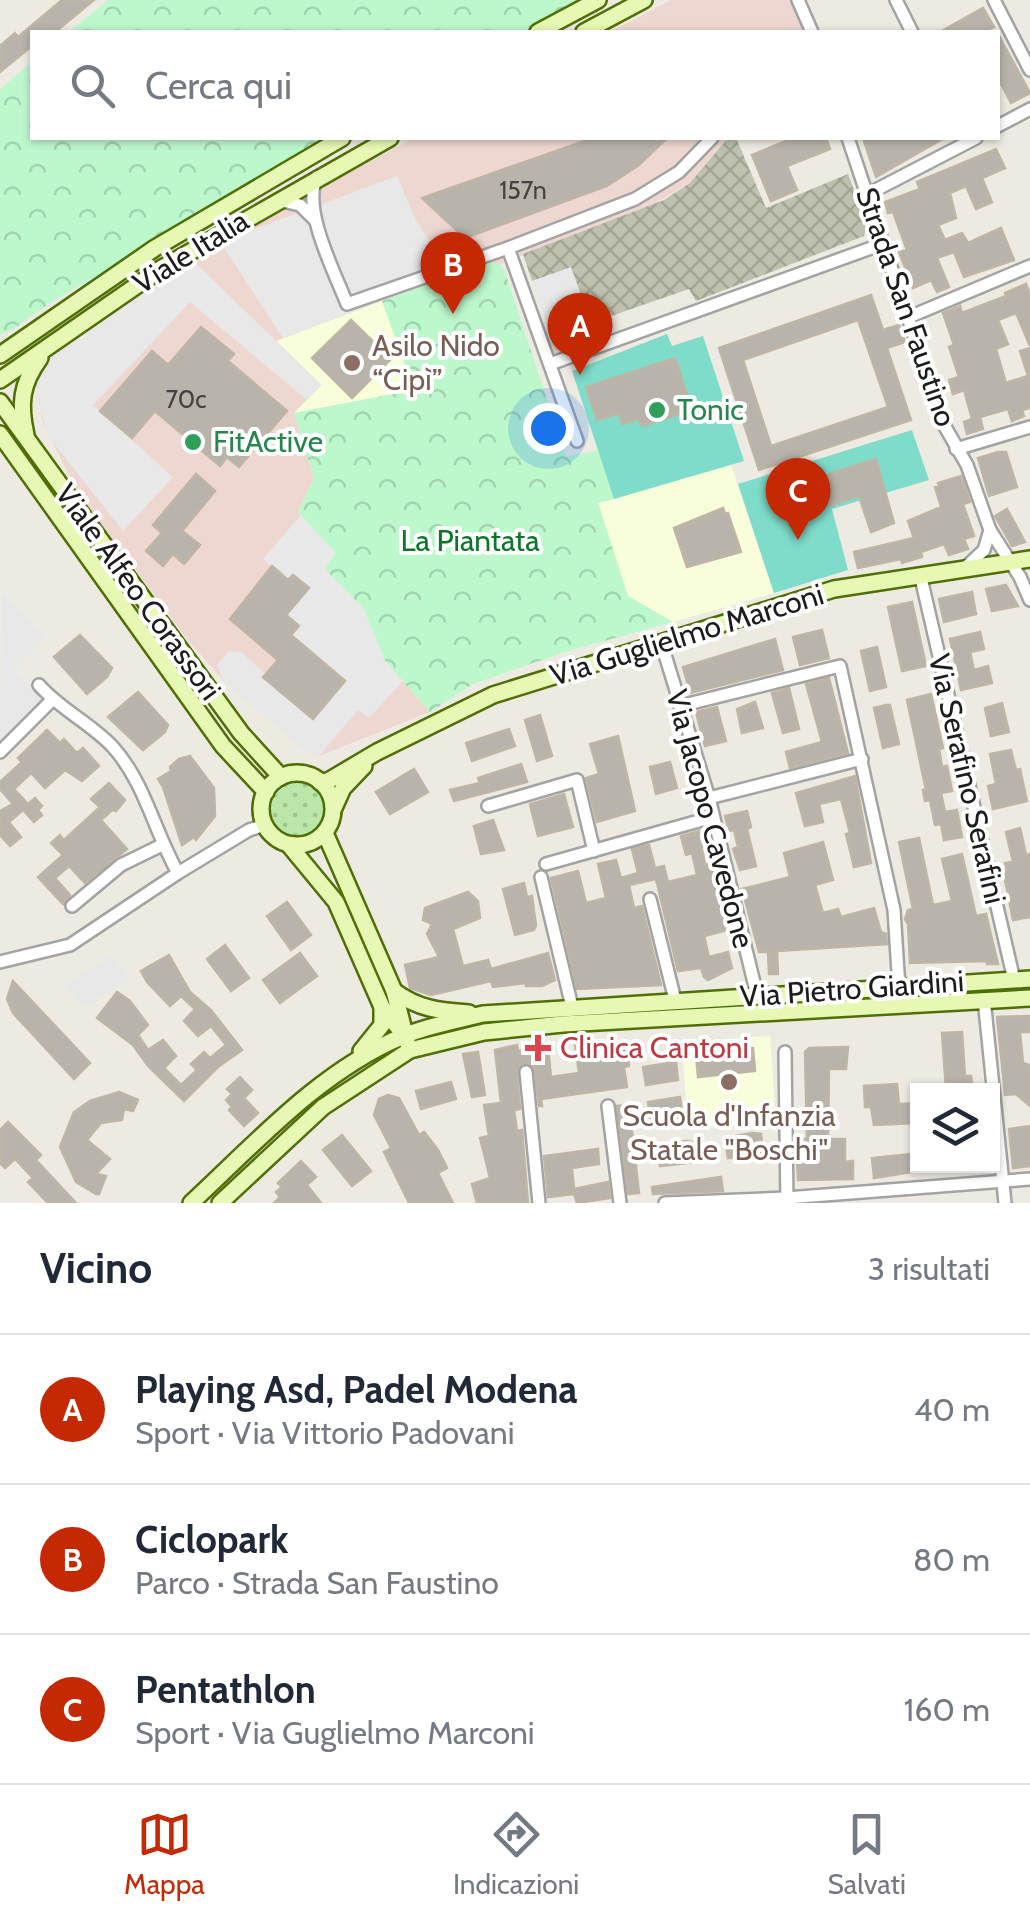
<!DOCTYPE html>
<html lang="it">
<head>
<meta charset="utf-8">
<style>
  body { margin:0; font-family:Cabin,sans-serif; background:#f2f2f3; color:#1f2937 }
  .controls { position:absolute; right:30px; bottom:30px; display:grid; overflow:hidden; border-radius:0px; box-shadow:0 2px 8px #0004 }
  .controls button { width:90px; height:90px; display:grid; place-items:center; padding:0; border:0; border-bottom:2px solid #e0e1e3; background:#fff; color:#1f2937; font:50px sans-serif }
  .you { position:absolute; left:548px; top:428px; width:35px; height:35px; margin:-25px; border:8px solid #fff; border-radius:50%; background:#1a73e8; box-shadow:0 0 0 15px #1a73e833 }
  .badge { display:grid; place-items:center; width:65px; height:65px; border-radius:50%; background:#c42903; color:#fff; font-size:32px; font-weight:700 }
  .pin { position:absolute; translate:-50% -82px; filter:drop-shadow(0 2px 5px #0008) }
  .pin::after { content:''; position:absolute; top:52px; width:35px; height:30px; background:inherit; clip-path:polygon(0 0,100% 0,50% 100%) }
  .list { margin:0; padding:0; list-style:none }
  h2 { display:flex; justify-content:space-between; align-items:center; height:130px; margin:0; padding:0 40px; font-size:42px }
  h2 small { font-size:32px; font-weight:400; color:#747a83 }
  .list li { display:grid; grid-template-columns:65px 1fr auto; gap:30px; align-items:center; box-sizing:border-box; height:150px; padding:0 40px; border-top:2px solid #e0e1e3 }
  .list b { display:block; font-size:38px; white-space:nowrap }
  .list p { margin:0; font-size:32px; white-space:nowrap; color:#747a83 }
  .list em { font-size:32px; font-style:normal; color:#747a83 }
  .icon { flex:none; width:55px; height:55px; fill:none; stroke:currentColor; stroke-width:2; stroke-linecap:round; stroke-linejoin:round }
  .map { position:relative; flex:none; width:1030px; height:1203px; overflow:hidden }
  .search { position:absolute; background:#fff; box-shadow:0 2px 8px #0004; left:30px; right:30px; top:30px; height:110px; display:flex; align-items:center; gap:25px; box-sizing:border-box; padding:0 35px; border-radius:0px; color:#747a83; font-size:38px }
  .sheet { height:580px; background:#fff }
  nav { display:flex; justify-content:space-around; align-items:center; box-sizing:border-box; height:140px; border-top:2px solid #e0e1e3; background:#fff; font-size:28px; color:#747a83 }
  nav a { display:grid; justify-items:center; gap:5px }
  nav .on { color:#c42903 }
  .map>svg:first-child { display:block }
  .commercial { fill:#eed7d0 }
  .education { fill:#f7fed9 }
  .construction { fill:url(#construction-cross-hatch) }
  .grass { fill:url(#grass-dots) }
  .park { fill:url(#park-crowns) }
  .pitch { fill:#7fdcca }
  .parking { fill:#e8e8e8 }
  .building { fill:#b9b4ab; stroke:#beb5a4; stroke-width:2.5; fill-rule:evenodd }
  .lines { fill:none; stroke-linecap:round; stroke-linejoin:round }
  .street-casing { stroke:#a3a3a3; stroke-width:16 }
  .secondary-casing { stroke:#4f6f06; stroke-width:20 }
  .street { stroke:#fff; stroke-width:11 }
  .secondary { stroke:#e7f8b4; stroke-width:15 }
  .education-dot { fill:#8d6e63; stroke:#fff; stroke-width:4 }
  .leisure-dot { fill:#2e9e5b; stroke:#fff; stroke-width:4 }
  .health-dot { fill:#e0444e; stroke:#fff; stroke-width:4 }
  .labels { text-anchor:middle; stroke-width:8; stroke-linejoin:round; paint-order:stroke }
  .number-label { font-size:25px; fill:#434240 }
  .street-label { font-size:30px; fill:#1c1c1c; stroke:#fff }
  .education-label { font-size:30px; fill:#785e54; stroke:#fff; text-anchor:start }
  .leisure-label { font-size:30px; fill:#27864d; stroke:#fff; text-anchor:start }
  .park-label { font-size:30px; fill:#0d762a; stroke:#fff }
  .health-label { font-size:30px; fill:#be3a42; stroke:#fff; text-anchor:start }
</style>
</head>
<body>
<div class="map">
<svg width="1030" height="1203" viewBox="0 0 1030 1203">
  <defs>
    <pattern id="construction-cross-hatch" width="8" height="8" patternUnits="userSpaceOnUse" patternTransform="scale(2.5)"><rect width="8" height="8" fill="#bdc1ad"/><path d="M0 0l8 8M0 8l8-8" fill="none" stroke="#a2a594"/></pattern>
    <pattern id="grass-dots" width="8" height="8" patternUnits="userSpaceOnUse" patternTransform="scale(2.5)"><rect width="8" height="8" fill="#bae7a7"/><path d="M2 2h.1M6 6h.1" fill="none" stroke="#9fc68f" stroke-width="1.8" stroke-linecap="round"/></pattern>
    <pattern id="park-crowns" width="20" height="18" patternUnits="userSpaceOnUse" patternTransform="scale(2.5)"><rect width="20" height="18" fill="#bdf8cd"/><path d="M2 6a3 3 0 1 1 6 0M12 15a3 3 0 1 1 6 0" fill="none" stroke="#a2d4af"/></pattern>
  </defs>
  <rect width="100%" height="100%" fill="#edebe1"/>
  <!-- commercial -->
  <g class="commercial">
    <path d="M671,0H792L805,32H610Z"/>
    <path d="M414,138H728L690,183L641,211L500,264L481,263L277,341L322,385L294,413L314,478L298,512L335,553L385,661L430,712L319,756L310,754L224,681L187,639L79,494L42,421L37,385L47,361L126,303L228,237Z"/>
  </g>
  <!-- education -->
  <g class="education">
    <path d="M382,301L415,390L294,413L321,385L276,341Z"/>
    <path d="M731,465L774,593L673,622L628,597L598,502Z"/>
    <path d="M770,1036L776,1123L688,1129L682,1042Z"/>
  </g>
  <!-- construction -->
  <path class="construction" d="M728,138H736L766,208L848,174L867,224L864,236L696,301L689,289L591,323L571,268L532,281L523,254L664,200L690,183Z"/>
  <!-- grass -->
  <circle class="grass" cx="298" cy="810" r="27"/>
  <!-- park -->
  <g class="park">
    <path d="M108,0H585L525,32H69Z"/>
    <path d="M32,62V138H331L237,188L99,275L56,299L9,332L0,334V89Z"/>
    <path d="M489,261L500,264L504,269L566,457L599,450L614,499L598,503L628,596L673,622L568,651L473,684L430,712L385,661L363,608L325,569L335,552L298,512L314,478L294,413L414,390L382,301Z"/>
  </g>
  <!-- pitch -->
  <g class="pitch">
    <path d="M667,334L672,346L703,336L744,461L614,499L572,371Z"/>
    <path d="M912,430L929,480L832,509L848,570L774,593L738,484Z"/>
  </g>
  <!-- parking -->
  <g class="parking">
    <path d="M397,176L416,221L452,274L283,338L220,242Z"/>
    <path d="M192,260L322,385L307,400L190,302L93,405L173,477L123,531L48,436L37,397L40,372L47,361L126,303Z"/>
    <path d="M571,267L591,323L552,336L532,281Z"/>
    <path d="M301,515L335,553L325,569L363,608L385,661L403,681L369,718L358,710L319,756L310,754L224,682L217,665L229,651L241,652L266,674L264,677L312,719L345,682L291,635L299,626L286,615L288,580L263,559Z"/>
    <path d="M2,593L45,639L13,670L43,702L0,744Z"/>
    <path d="M109,956L129,979L85,1008L65,986Z"/>
  </g>
  <!-- building -->
  <g class="building">
    <path d="M62,0H94L55,32H32V46L0,72V46L15,33L18,37Z"/>
    <path d="M983,8L994,27L983,32H940Z"/>
    <path d="M998,34L1030,93L1011,103L998,78Z"/>
    <path d="M593,138H667L639,165L607,186L465,238L422,198Z"/>
    <path d="M793,138H826L830,149L787,166L797,190L771,201L752,155Z"/>
    <path d="M863,138H944L876,177Z"/>
    <path d="M996,149L1005,168L982,178L992,202L976,209L966,186L950,193L956,218L938,225L945,240L962,233L968,243L1001,228L1014,260L964,277L954,252L937,258L949,287L937,292L931,280L913,288L899,252L907,250L893,212L888,213L885,202L920,189L917,182Z"/>
    <path d="M1026,284L1030,294V346L1016,313L998,320L1008,344L996,349L1006,383L1028,376L1020,351L1030,348V408L1022,410L1024,416L1012,421L1008,409L980,417L983,429L967,434L964,422L972,419L964,390L953,394L949,380L959,377L949,347L954,345L943,313L960,306L962,313L1006,296L1005,293Z"/>
    <path d="M871,295L883,330L899,325L905,342L887,348L911,420L759,470L719,348ZM858,320L888,407L771,446L743,360Z"/>
    <path d="M351,320L391,359L352,398L312,358Z"/>
    <path d="M201,327L234,354L228,361L287,411L239,467L227,457L220,466L155,411L132,438L100,411L152,351L168,365Z"/>
    <path d="M675,358L692,410L642,426L639,419L622,424L619,413L597,420L586,387Z"/>
    <path d="M998,452H1006L1017,487L989,496L978,458Z"/>
    <path d="M876,459L894,523L871,532L859,496L828,506L819,477Z"/>
    <path d="M196,474L215,491L182,531L200,545L184,564L173,554L163,566L146,551L162,533L153,525Z"/>
    <path d="M961,476L970,502L963,504L974,536L964,539L968,549L949,555L944,544L921,552L922,557L902,563L901,559L858,568L854,552L914,538L908,521L941,507L935,487L939,486L938,483Z"/>
    <path d="M723,508L725,514L728,513L741,552L687,567L674,528Z"/>
    <path d="M1007,509L1025,542L1012,546L995,516Z"/>
    <path d="M272,566L288,580L293,575L309,588L286,615L299,626L291,635L345,681L313,719L263,677L278,660L230,619Z"/>
    <path d="M1006,585L1018,606L992,611L986,589Z"/>
    <path d="M972,592L976,614L944,622L939,599Z"/>
    <path d="M912,602L926,666L902,671L888,607Z"/>
    <path d="M822,630L829,658L800,665L793,637Z"/>
    <path d="M980,632L984,649L970,652L974,670L988,666L992,683L961,690L950,639Z"/>
    <path d="M80,635L112,668L107,677L87,694L54,657Z"/>
    <path d="M775,639L783,670L690,693L683,667Z"/>
    <path d="M877,647L886,687L870,691L861,651Z"/>
    <path d="M829,678L848,753L790,768L786,752L822,742L806,684Z"/>
    <path d="M789,688L799,729L783,733L772,693Z"/>
    <path d="M138,692L168,725L165,732L143,750L108,717Z"/>
    <path d="M931,694L943,748L939,749L942,767L947,766L952,791L941,793L945,812L957,810L962,837L944,840L941,824L935,825L930,800L925,801L923,790H926L907,700Z"/>
    <path d="M755,702L763,728L742,733L737,709Z"/>
    <path d="M1002,703L1009,732L991,736L985,708Z"/>
    <path d="M886,705H890L899,744L883,748L874,708Z"/>
    <path d="M717,707L726,741L705,746L696,712Z"/>
    <path d="M540,715L552,756L537,761L525,720Z"/>
    <path d="M509,729L515,746L472,761L466,743Z"/>
    <path d="M47,730L60,743L64,739L77,753L83,748L99,766L82,781L65,770L45,788L31,773L14,789L28,804L35,798L42,806L38,810L42,815L34,822L23,810L9,822L21,837L10,846L0,835V811L13,804L0,789V782L22,762L18,758Z"/>
    <path d="M618,736L635,811L597,822L586,778L599,774L590,744Z"/>
    <path d="M1011,750L1016,770L1020,769L1027,801L993,809L988,786L996,784L990,754Z"/>
    <path d="M190,756L214,788L215,816L196,840L194,837L182,845L163,787L158,779L171,771L170,767L179,759Z"/>
    <path d="M670,762L677,788L656,794L650,767Z"/>
    <path d="M521,764L527,782L454,801L450,790L480,783L478,778Z"/>
    <path d="M414,769L428,792L390,814L376,792Z"/>
    <path d="M855,776L871,863L854,867L846,834L850,833L841,799L819,804L823,822L805,826L796,793Z"/>
    <path d="M109,783L125,800L116,811L112,810L101,820L127,849L85,883L69,866L55,878L70,895L63,904L38,877L63,855L51,843L60,835L64,840L100,807L91,799Z"/>
    <path d="M564,794L573,827L538,836L530,804Z"/>
    <path d="M747,811L751,827L747,829L756,866L740,870L733,849L738,847L734,830L729,831L725,816Z"/>
    <path d="M493,820L504,850L481,854L474,826Z"/>
    <path d="M1020,828L1026,855L1030,854V917L1013,920L1003,870L1007,869L1005,863L1013,862L1006,832Z"/>
    <path d="M699,831L705,865L711,863L716,884L720,883L731,929L704,936L709,957L728,952L732,968L708,980L704,977L701,968L678,971L656,879L629,885L634,908L642,906L661,985L577,989L551,878L578,871L586,903L606,898L598,864L616,860L621,878L638,873L632,849L649,845L655,868L664,866L668,882L697,875L692,853L686,855L681,836Z"/>
    <path d="M919,838L933,905L952,901L942,859L962,854L976,916L986,914L998,964H987V961L910,963L908,924L905,919L908,910L913,909L899,842Z"/>
    <path d="M823,842L833,880L815,885L823,913L838,909L841,917L874,908L881,932L886,934L887,944L777,951L778,974H769L768,952H759L742,889L790,877L784,853Z"/>
    <path d="M524,883L527,897L532,896L536,926L534,930L515,935L503,889Z"/>
    <path d="M468,892L478,901L480,918L453,929L463,966L488,960L491,969L548,953L555,980L542,986H526L525,983L493,987L491,981L431,995L410,988L405,965L439,957L427,934L432,924L423,920L425,908Z"/>
    <path d="M287,902L311,935L291,950L267,916Z"/>
    <path d="M225,945L249,978L231,991L207,959Z"/>
    <path d="M300,953L317,976L280,1003L263,980Z"/>
    <path d="M169,955L190,992L211,1010L242,1050L218,1067L184,1101L148,1066L133,1045L97,1018L117,992L130,1001L148,1025L138,1035L148,1050L163,1040L176,1056L164,1068L181,1085L197,1070L191,1064L204,1052L210,1058L226,1045L211,1026L198,1036L184,1021L195,1009L181,996L170,1006L147,982L141,971Z"/>
    <path d="M13,981L90,1063L74,1079L13,1013L7,999Z"/>
    <path d="M1030,1016V1032H1020L1023,1063L1030,1065V1106L1016,1094L1005,1095L997,1017Z"/>
    <path d="M962,1032L965,1076H971L972,1085H969L970,1090H946L942,1033Z"/>
    <path d="M592,1042L594,1053L627,1049L629,1066L624,1067L627,1087L541,1099L542,1106H539L534,1067L526,1063L520,1065L517,1073L520,1109L514,1110L517,1131L522,1130L528,1203H477L472,1184L490,1178L480,1138L489,1136L484,1105L501,1103L495,1050L517,1045L518,1051L548,1047L551,1077L579,1073L575,1044Z"/>
    <path d="M848,1047L846,1069H829L828,1139H845V1162L853,1161V1179L798,1180L796,1139H807L805,1052L809,1048Z"/>
    <path d="M753,1048L755,1071L698,1077L696,1055L707,1053L709,1058L741,1054V1049Z"/>
    <path d="M478,1052L485,1095L472,1097L463,1054Z"/>
    <path d="M676,1062L678,1080L646,1085L643,1067Z"/>
    <path d="M240,1077L252,1090L244,1098L258,1113L244,1126L229,1110L232,1107L226,1100L232,1094L227,1089Z"/>
    <path d="M451,1082L456,1099L421,1109L416,1091Z"/>
    <path d="M897,1084L899,1104L918,1103V1123L874,1125L871,1107H865L864,1086Z"/>
    <path d="M119,1092L138,1100L133,1111L124,1109L122,1120L101,1123L87,1140L110,1159L96,1174L106,1176L99,1194H96L76,1182L60,1147L74,1112L90,1101Z"/>
    <path d="M388,1095L399,1098L419,1135L424,1132L438,1150L447,1168L438,1173L453,1203H409L384,1152L391,1148L374,1115L379,1099Z"/>
    <path d="M680,1097L683,1118L651,1122L648,1102Z"/>
    <path d="M629,1105L639,1193L628,1194L617,1106Z"/>
    <path d="M8,1122L41,1155L36,1160L76,1203H48L28,1182L33,1178L15,1159L5,1168L0,1163V1130Z"/>
    <path d="M1030,1126V1166L1013,1168L1009,1129Z"/>
    <path d="M752,1133L761,1134L763,1154L728,1158L725,1138Z"/>
    <path d="M342,1135L371,1171L352,1186L323,1150Z"/>
    <path d="M686,1141L694,1142L697,1162L660,1166L658,1146Z"/>
    <path d="M598,1149L599,1164L572,1168L574,1189L608,1182L610,1198L577,1203L574,1194L548,1197L544,1156Z"/>
    <path d="M910,1154L912,1172L874,1178L872,1158Z"/>
    <path d="M301,1161L316,1177L307,1185L321,1203H274L280,1197L276,1192L282,1187L278,1183Z"/>
    <path d="M721,1177L723,1191L653,1194L652,1187Z"/>
  </g>
  <g class="lines">
    <!-- street casing -->
    <g class="street-casing">
      <g id="street">
        <path d="M798,0L812,32"/>
        <path d="M896,0L912,32"/>
        <path d="M994,0L1030,70"/>
        <path d="M998,126L1030,109"/>
        <path d="M848,138L944,425L967,465L990,530L1020,577L1030,600"/>
        <path d="M317,177C301,208 335,273 347,304L508,248L635,199L679,172L712,138"/>
        <path d="M868,194L976,138"/>
        <path d="M282,201L300,205L315,220"/>
        <path d="M508,248L577,441"/>
        <path d="M909,317L1030,266"/>
        <path d="M550,364L885,243"/>
        <path d="M956,449L1030,427"/>
        <path d="M966,567L984,550L990,530"/>
        <path d="M921,578L1014,980"/>
        <path d="M662,645L709,798L757,995"/>
        <path d="M39,685C60,709 90,723 112,746C145,782 154,831 178,873"/>
        <path d="M680,706L840,666L894,910L899,988"/>
        <path d="M0,752L52,700"/>
        <path d="M709,798L862,759"/>
        <path d="M488,806L577,780L594,851"/>
        <path d="M546,864L713,817"/>
        <path d="M541,877L572,1007"/>
        <path d="M650,899L675,1000"/>
        <path d="M72,906L121,865L162,845"/>
        <path d="M0,962L70,945L178,873L249,830L265,825"/>
        <path d="M984,999L1005,1203"/>
        <path d="M785,1052L787,1203"/>
        <path d="M526,1072L539,1203"/>
        <path d="M608,1106L620,1203"/>
        <path d="M665,1203L786,1198L1030,1179"/>
      </g>
    </g>
    <!-- secondary casing -->
    <g class="secondary-casing">
      <g id="secondary">
        <path d="M538,32L598,0"/>
        <path d="M584,32L644,0"/>
        <path d="M0,355L155,248L342,138"/>
        <path d="M0,380L162,268L390,138"/>
        <path d="M0,402L241,733L281,777"/>
        <path d="M0,434L223,746L266,792"/>
        <path d="M26,435C19,404 21,384 40,358"/>
        <circle cx="297" cy="809" r="36"/>
        <path d="M320,782L328,781L377,752L493,695L834,589L1030,559"/>
        <path d="M334,808L343,788L364,766"/>
        <path d="M325,833L394,991L407,1042"/>
        <path d="M289,845L336,902L382,1007L404,1035"/>
        <path d="M394,991C418,1009 440,1011 469,1013"/>
        <path d="M361,1051L382,1025V1007"/>
        <path d="M191,1203C257,1142 318,1073 401,1037C426,1026 456,1021 483,1014L1030,979"/>
        <path d="M220,1203L323,1107L410,1050L484,1032L563,1024L1030,998"/>
      </g>
    </g>
    <!-- street -->
    <use href="#street" class="street"/>
    <!-- secondary -->
    <use href="#secondary" class="secondary"/>
  </g>
  <!-- markers -->
  <g class="education-dot">
    <circle cx="352" cy="363" r="10"/>
    <circle cx="729" cy="1082" r="10"/>
  </g>
  <g class="leisure-dot">
    <circle cx="657" cy="410" r="10"/>
    <circle cx="193" cy="442" r="10"/>
  </g>
  <path class="health-dot" d="M533 1033h10v10h10v10h-10v10h-10v-10h-10v-10h10z"/>
  <g class="labels">
    <!-- number labels -->
    <g class="number-label">
      <text x="523" y="199">157n</text>
      <text x="186" y="408">70c</text>
    </g>
    <!-- street labels -->
    <g class="street-label">
      <text transform="translate(191 252) rotate(-32)" y="10">Viale Italia</text>
      <text transform="translate(906 307) rotate(71)" y="10">Strada San Faustino</text>
      <text transform="translate(138 592) rotate(54)" y="10">Viale Alfeo Corassori</text>
      <text transform="translate(687 635) rotate(-17)" y="10">Via Guglielmo Marconi</text>
      <text transform="translate(967 779) rotate(77)" y="10">Via Serafino Serafini</text>
      <text transform="translate(710 819) rotate(75)" y="10">Via Jacopo Cavedone</text>
      <text transform="translate(852 989) rotate(-4)" y="10">Via Pietro Giardini</text>
    </g>
    <!-- education labels -->
    <g class="education-label">
      <text x="372" y="356">Asilo Nido<tspan x="372" dy="34">“Cipì”</tspan></text>
      <text x="729" y="1126" text-anchor="middle">Scuola d'Infanzia<tspan x="729" dy="34">Statale "Boschi"</tspan></text>
    </g>
    <!-- leisure labels -->
    <g class="leisure-label">
      <text x="677" y="420">Tonic</text>
      <text x="213" y="452">FitActive</text>
    </g>
    <!-- park labels -->
    <g class="park-label">
      <text x="470" y="551">La Piantata</text>
    </g>
    <!-- health labels -->
    <g class="health-label">
      <text x="560" y="1058">Clinica Cantoni</text>
    </g>
  </g>
</svg>
<div class="controls">
<button><svg class="icon" aria-label="layers" viewBox="0 0 24 24"><path d="M12 4l9 5-9 5-9-5zM3 14l9 5 9-5"/></svg></button>
</div>
<div class="you"></div>
<div class="pin badge" style="left:580px;top:375px">A</div>
<div class="pin badge" style="left:453px;top:314px">B</div>
<div class="pin badge" style="left:798px;top:540px">C</div>
<div class="search"><svg class="icon" aria-label="search" viewBox="0 0 24 24"><circle cx="10" cy="10" r="6"/><path d="M15 15l6 6"/></svg>Cerca qui</div>
</div>
<section class="sheet">
<h2>Vicino<small>3 risultati</small></h2>
<ul class="list">
<li><span class="badge">A</span><div><b>Playing Asd, Padel Modena</b><p>Sport · Via Vittorio Padovani</p></div><em>40 m</em></li>
<li><span class="badge">B</span><div><b>Ciclopark</b><p>Parco · Strada San Faustino</p></div><em>80 m</em></li>
<li><span class="badge">C</span><div><b>Pentathlon</b><p>Sport · Via Guglielmo Marconi</p></div><em>160 m</em></li>
</ul>
</section>
<nav>
<a class="on"><svg class="icon" aria-label="map" viewBox="0 0 24 24"><path d="M3 6l6-2 6 2 6-2v14l-6 2-6-2-6 2zM9 4v14M15 6v14"/></svg>Mappa</a>
<a><svg class="icon" aria-label="directions" viewBox="0 0 24 24"><path d="M12 3l9 9-9 9-9-9zM9 14v-3h6M13 9l2 2-2 2"/></svg>Indicazioni</a>
<a><svg class="icon" aria-label="saved" viewBox="0 0 24 24"><path d="M7 4h10v16l-5-4-5 4z"/></svg>Salvati</a>
</nav>
</body>
</html>
